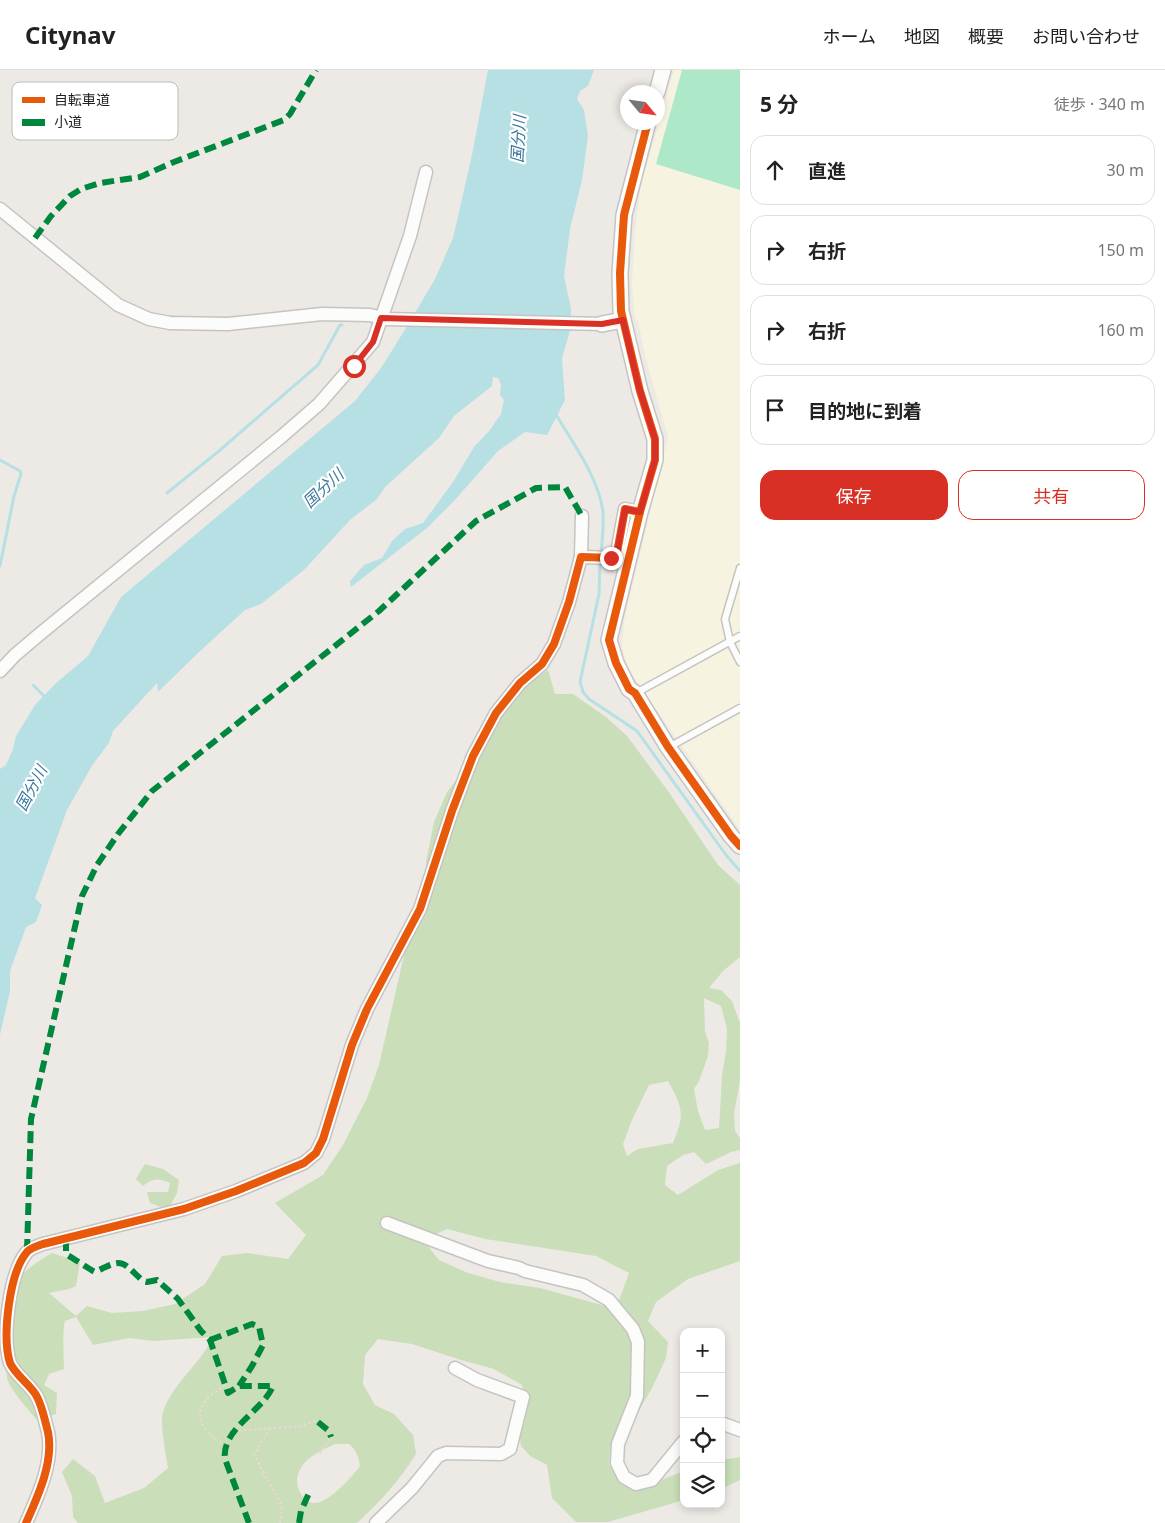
<!DOCTYPE html>
<html lang="ja">
<head>
<meta charset="utf-8">
<style>
  body { margin:0; font-family:"Noto Sans","Noto Sans JP",sans-serif; background:#f2f2f2; color:#222 }
  .controls { position:absolute; right:15px; bottom:15px; display:grid; overflow:hidden; border-radius:10px; box-shadow:0 2px 8px #0003 }
  .controls button { width:45px; height:45px; display:grid; place-items:center; padding:0; border:0; border-bottom:1px solid #e0e0e0; background:#fff; color:#222; font:25px sans-serif }
  .compass { position:absolute; left:620px; top:15px; width:45px; height:45px; border-radius:50%; background:#fff; box-shadow:0 2px 8px #0003; rotate:119deg }
  .stop { position:absolute; width:15px; height:15px; margin:-11px; border:4px solid #d93025; border-radius:50%; background:#fff }
  .stop.end { background:#d93025; border-color:#fff; box-shadow:0 1px 5px #0008 }
  .list { margin:0; padding:0; list-style:none }
  h2 { display:flex; justify-content:space-between; align-items:center; height:65px; margin:0; padding:0 20px; font-size:21px }
  h2 small { font-size:16px; font-weight:400; color:#767676 }
  .list li { display:grid; grid-template-columns:32px 1fr auto; gap:15px; align-items:center; box-sizing:border-box; height:70px; margin:0 10px 10px; padding:0 10px; border:1px solid #e0e0e0; border-radius:15px }
  .list b { display:block; font-size:19px; white-space:nowrap }
  .list em { font-size:16px; font-style:normal; color:#767676 }
  .actions { display:flex; gap:10px; padding:15px 20px }
  .actions a { flex:1; padding:11px 0; border:1px solid #d93025; border-radius:15px; text-align:center; font-size:18px; color:#d93025 }
  .actions .main { background:#d93025; color:#fff }
  .icon { flex:none; width:28px; height:28px; fill:none; stroke:currentColor; stroke-width:2; stroke-linecap:round; stroke-linejoin:round }
  .map { position:relative; flex:none; width:740px; height:1453px; overflow:hidden }
  header { display:flex; align-items:center; gap:30px; box-sizing:border-box; height:70px; padding:0 25px; background:#fff; border-bottom:1px solid #e0e0e0 }
  header strong { font-size:24px }
  nav { display:flex; gap:28px; margin-inline-start:auto; font-size:18px }
  main { display:flex }
  aside { flex:1; background:#fff }
  .map>svg:first-child { display:block }
  .education { fill:#f7f3e1 }
  .forest { fill:#cadeb9; fill-rule:evenodd }
  .pitch { fill:#ade8c8 }
  .water { fill:#b6e0e3 }
  .lines { fill:none; stroke-linecap:round; stroke-linejoin:round }
  .stream { stroke:#b6e0e3; stroke-width:3 }
  .service-casing { stroke:#c5c4c2; stroke-width:9 }
  .minor-casing { stroke:#c5c4c2; stroke-width:15 }
  .tertiary-casing { stroke:#c5c4c2; stroke-width:18 }
  .path { stroke:#ebd8d8; stroke-width:2; stroke-dasharray:2.5 2.5; stroke-linecap:butt }
  .service { stroke:#fcfcfb; stroke-width:6 }
  .minor { stroke:#fcfcfb; stroke-width:12 }
  .tertiary { stroke:#fcfcfb; stroke-width:15 }
  .quiet { stroke:#00873e; stroke-width:6; stroke-dasharray:12 6; stroke-linecap:butt }
  .cycleway-casing { stroke:#fff; stroke-width:11 }
  .cycleway { stroke:#e8590c; stroke-width:8 }
  .route { stroke:#d93025; stroke-width:6 }
  .labels { text-anchor:middle; stroke-width:4.5; stroke-linejoin:round; paint-order:stroke }
  .water-label { font-size:16px; font-style:italic; fill:#3a789e; stroke:#fff }
  .key { fill:#fff; stroke:#bcbcbc; stroke-width:1 }
  .key-label { font-size:14px; fill:#1e1e1e }
</style>
</head>
<body>
<header>
<strong>Citynav</strong>
<nav><a>ホーム</a><a>地図</a><a>概要</a><a>お問い合わせ</a></nav>
</header>
<main>
<div class="map">
<svg width="740" height="1453" viewBox="0 0 740 1453">
  <rect width="100%" height="100%" fill="#edeae6"/>
  <!-- education -->
  <path class="education" d="M674,0H740V760L633,606L627,596L622,577L624,552L668,367L645,286L638,250H635L632,215L635,160L641,115Z"/>
  <!-- forest -->
  <g class="forest">
    <path d="M548,600L555,624H573L606,647L627,666L668,721L718,795L740,815V887L723,901L709,918L721,920L732,931L740,953V1011L734,1043L735,1061L740,1068V1080L731,1082L706,1094L694,1082L683,1085L667,1096L665,1115L678,1125L718,1100L740,1093V1191L688,1209L656,1232L648,1251L668,1272L666,1288L653,1316L637,1344L610,1376L609,1395L627,1407L656,1412L684,1401V1430L608,1452H576L552,1428L547,1395L530,1386L521,1376L518,1357L527,1332L522,1315L494,1299L461,1290L412,1274L378,1269L365,1285L363,1314L375,1335L394,1344L413,1365L416,1384C400,1410 380,1432 357,1453H78L73,1447L72,1426L62,1402L73,1389L95,1406L105,1433L144,1418L168,1398C166,1385 161,1359 162,1348C165,1320 202,1293 213,1267L153,1271L130,1268L93,1275L76,1247L65,1251C62,1261 64,1286 64,1299L49,1304L44,1315L57,1323L56,1344L36,1349C28,1339 10,1320 7,1308C5,1299 11,1222 14,1215C21,1202 40,1190 52,1183L80,1192L76,1216L69,1219L49,1223L76,1246L87,1236L112,1243L143,1241L175,1234L205,1214L222,1186L247,1183L288,1189L306,1165L275,1133L323,1105L343,1075L367,1028L379,995L407,872L426,815V792L434,752L447,722L467,696L485,667L502,647L517,622ZM704,928L721,936L727,959L726,982L722,1005L719,1058L705,1060L698,1041L694,1019L699,1011L708,986L709,973L705,961ZM668,1011C683,1038 685,1044 673,1073L638,1079L627,1086L623,1074L632,1050L649,1015ZM447,1159L485,1169L596,1186L629,1203L616,1239L540,1218L500,1212L468,1203L439,1190L423,1170ZM335,1374H349C357,1381 358,1386 360,1396C352,1407 327,1435 313,1433C308,1433 304,1427 301,1424C298,1420 297,1414 297,1409C300,1389 319,1382 335,1374Z"/>
    <path d="M145,1094L163,1099L179,1110L177,1123L170,1136L161,1137L150,1133L147,1122H168L170,1113C159,1108 153,1108 143,1116L136,1109Z"/>
    <path d="M740,1387V1410L721,1419V1390Z"/>
  </g>
  <!-- pitch -->
  <path class="pitch" d="M682,0H740V120L656,94Z"/>
  <!-- water -->
  <path class="water" d="M488,0H594L588,16L580,21L577,29L584,40L588,66L582,110L570,159L564,206L571,239L570,261L562,288L565,330L547,365L525,362L498,381L454,431L427,458L351,517L350,511L364,495L382,488L392,471L405,459L423,453L453,412L474,377L489,361L501,344L504,330L500,325L501,315L498,308L493,307L492,316L454,346L439,368L385,417L377,429L350,450L304,500L261,534L245,540L198,583L158,622L157,613L113,661L109,673L93,694L67,740L35,828L42,835L36,852L26,857L10,901V921L0,965V699L6,695L13,679L16,666L35,635L55,614L88,586L121,527L355,331L381,298L406,258L435,209L453,168L472,85Z"/>
  <g class="lines">
    <!-- stream -->
    <g class="stream">
      <path d="M555,343C572,372 599,408 603,442C604,456 602,471 601,485"/>
      <path d="M0,390L20,401L21,404L14,426L0,496"/>
      <path d="M167,423L219,381L318,295L340,255H342"/>
      <path d="M600,491L599,524L580,612L583,622L589,629L637,661L726,785L740,801"/>
      <path d="M33,615L46,628"/>
    </g>
    <!-- service casing -->
    <g class="service-casing">
      <g id="service">
        <path d="M740,498L725,549L730,572L740,592"/>
        <path d="M636,623L740,566"/>
        <path d="M669,677L740,638"/>
      </g>
    </g>
    <!-- minor casing -->
    <g class="minor-casing">
      <g id="minor">
        <path d="M0,139L118,235L149,249L170,253L228,254L322,244L370,245L386,249L602,254"/>
        <path d="M581,487L582,446"/>
        <path d="M0,601L15,585L41,563L281,367L319,334L373,272L410,166L426,102"/>
        <path d="M387,1153L488,1191L519,1198L525,1201L583,1215L609,1230L633,1259L638,1272L637,1326L618,1374L617,1393L624,1407L636,1414L652,1410L684,1371"/>
        <path d="M721,1353L740,1360"/>
        <path d="M26,1453C38,1426 54,1392 48,1362C45,1351 42,1335 36,1325C30,1315 14,1303 10,1293C2,1267 9,1203 27,1182C30,1178 38,1176 43,1174L184,1139L236,1121L304,1093L316,1083L323,1069L352,975L367,939L420,839L452,741L473,686L496,643L520,613L542,594L554,574L569,532L581,487L616,488L625,439L640,442"/>
        <path d="M376,1453L412,1418L438,1386L446,1383L501,1384L510,1379L523,1327L477,1310L455,1298"/>
      </g>
    </g>
    <!-- tertiary casing -->
    <g class="tertiary-casing">
      <g id="tertiary">
        <path d="M657,22L663,0"/>
        <path d="M648,52L624,145L620,203L621,241L640,321L655,369V390L640,442L609,570L616,593L629,619L635,623L668,677L731,766L740,776"/>
        <path d="M602,254L623,250"/>
      </g>
    </g>
    <!-- path -->
    <g class="path">
      <path d="M225,1315C220,1319 214,1322 209,1327C188,1347 207,1366 227,1376"/>
      <path d="M270,1358L254,1385L280,1432L282,1439L280,1453"/>
      <path d="M234,1361L301,1356L315,1351L318,1352"/>
      <path d="M320,1384L331,1367"/>
    </g>
    <!-- service -->
    <use href="#service" class="service"/>
    <!-- minor -->
    <use href="#minor" class="minor"/>
    <!-- tertiary -->
    <use href="#tertiary" class="tertiary"/>
    <!-- quiet -->
    <g class="quiet">
      <path d="M35,168L51,146L70,126L81,119L100,113L140,107L174,92L284,50L290,44L316,0"/>
      <path d="M66,1169V1184L93,1201L95,1202C124,1188 120,1190 143,1211L147,1212L157,1210L178,1229L201,1261L210,1270L228,1323L239,1316H273C263,1341 221,1359 225,1389L249,1453"/>
      <path d="M27,1181L31,1049L82,826L97,795L118,764L152,721L379,541L476,451L536,418L565,417L582,446"/>
      <path d="M210,1270L252,1254L259,1257L263,1275L252,1296L239,1316"/>
      <path d="M318,1352L329,1361L331,1367"/>
      <path d="M299,1453L301,1441L309,1423"/>
    </g>
    <!-- cycleway casing -->
    <g class="cycleway-casing">
      <g id="cycleway">
        <path d="M648,52L624,145L620,203L621,241L640,321L655,369V390L640,442L609,570L616,593L629,619L635,623L668,677L731,766L740,776"/>
        <path d="M26,1453C38,1426 54,1392 48,1362C45,1351 42,1335 36,1325C30,1315 14,1303 10,1293C2,1267 9,1203 27,1182C30,1178 38,1176 43,1174L184,1139L236,1121L304,1093L316,1083L323,1069L352,975L367,939L420,839L452,741L473,686L496,643L520,613L542,594L554,574L569,532L581,487L616,488L625,439L640,442"/>
      </g>
    </g>
    <!-- cycleway -->
    <use href="#cycleway" class="cycleway"/>
  </g>
  <g class="lines">
    <!-- route -->
    <path class="route" d="M354,296L373,272L381,248L602,254L623,250L638,314L655,369V390L640,442L625,439L616,488H611"/>
  </g>
  <g class="labels">
    <!-- water labels -->
    <g class="water-label">
      <text transform="translate(518 69) rotate(-87)" y="6">国分川</text>
      <text transform="translate(323 418) rotate(-43)" y="6">国分川</text>
      <text transform="translate(31 718) rotate(-62)" y="6">国分川</text>
    </g>
  </g>
  <!-- legend -->
  <rect x="12" y="12" width="166" height="58" rx="8" class="key"/>
  <rect x="22" y="27" width="23" height="6" fill="#e8590c"/>
  <rect x="22" y="49" width="23" height="7" fill="#00873e"/>
  <g class="key-label">
    <text x="54" y="35">自転車道</text>
    <text x="54" y="57">小道</text>
  </g>
</svg>
<div class="controls">
<button>+</button>
<button>−</button>
<button><svg class="icon" aria-label="locate" viewBox="0 0 24 24"><circle cx="12" cy="12" r="6"/><path d="M12 2v4M12 18v4M2 12h4M18 12h4"/></svg></button>
<button><svg class="icon" aria-label="layers" viewBox="0 0 24 24"><path d="M12 4l9 5-9 5-9-5zM3 14l9 5 9-5"/></svg></button>
</div>
<svg class="compass" viewBox="-18 -18 36 36"><path d="M0-13l5 13h-10z" fill="#e53935"/><path d="M0 13l5-13h-10z" fill="#767676"/></svg>
<div class="stop" style="left:354px;top:296px"></div>
<div class="stop end" style="left:611px;top:488px"></div>
</div>
<aside>
<h2>5 分<small>徒歩 · 340 m</small></h2>
<ul class="list">
<li><svg class="icon" aria-label="ahead" viewBox="0 0 24 24"><path d="M12 20V5M6 11l6-6 6 6"/></svg><div><b>直進</b></div><em>30 m</em></li>
<li><svg class="icon" aria-label="right" viewBox="0 0 24 24"><path d="M7 20v-9h11M14 6l5 5-5 5"/></svg><div><b>右折</b></div><em>150 m</em></li>
<li><svg class="icon" aria-label="right" viewBox="0 0 24 24"><path d="M7 20v-9h11M14 6l5 5-5 5"/></svg><div><b>右折</b></div><em>160 m</em></li>
<li><svg class="icon" aria-label="arrive" viewBox="0 0 24 24"><path d="M6 21V4h12l-3 4 3 4H6"/></svg><div><b>目的地に到着</b></div></li>
</ul>
<div class="actions"><a class="main">保存</a><a>共有</a></div>
</aside>
</main>
</body>
</html>
